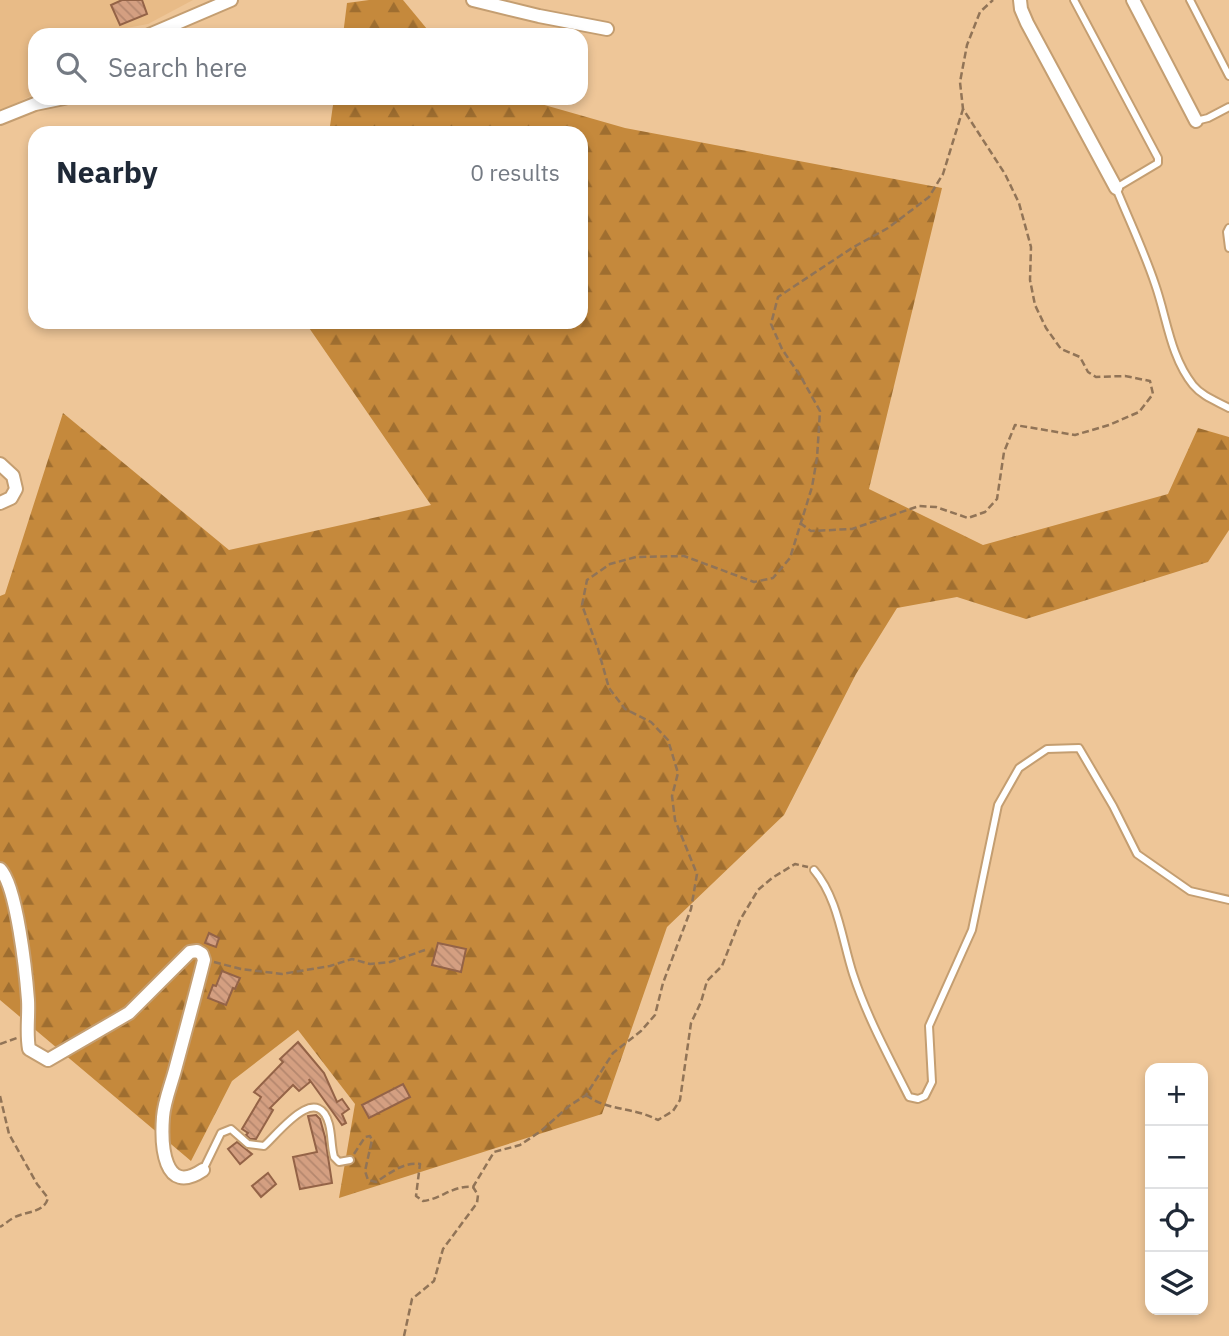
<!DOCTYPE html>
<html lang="en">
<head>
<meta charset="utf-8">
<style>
  body { margin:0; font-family:"IBM Plex Sans",sans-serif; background:#f6f6f7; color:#1f2937 }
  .controls { position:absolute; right:21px; bottom:21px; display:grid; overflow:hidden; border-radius:14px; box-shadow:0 4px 10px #0003 }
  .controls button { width:63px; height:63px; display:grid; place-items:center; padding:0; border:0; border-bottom:2px solid #e0e1e3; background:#fff; color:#1f2937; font:35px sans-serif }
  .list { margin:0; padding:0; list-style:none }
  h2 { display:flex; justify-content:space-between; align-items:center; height:91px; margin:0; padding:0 28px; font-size:30px }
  h2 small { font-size:23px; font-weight:400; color:#747a83 }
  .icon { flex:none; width:38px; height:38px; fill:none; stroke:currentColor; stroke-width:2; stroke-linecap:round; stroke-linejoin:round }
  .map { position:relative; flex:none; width:1229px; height:1336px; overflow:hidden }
  .search { position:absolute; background:#fff; box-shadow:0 4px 10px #0003; left:28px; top:28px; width:560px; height:77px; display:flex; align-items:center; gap:18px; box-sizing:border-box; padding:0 24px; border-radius:21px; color:#747a83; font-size:26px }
  .panel { position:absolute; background:#fff; box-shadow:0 4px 10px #0003; left:28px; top:126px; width:560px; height:203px; border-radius:21px }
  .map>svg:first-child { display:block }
  .built { fill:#e8bb87 }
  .forest { fill:url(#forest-firs) }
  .building { fill:url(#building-back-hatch); stroke:#946347; stroke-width:2 }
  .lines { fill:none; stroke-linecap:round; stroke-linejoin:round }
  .lane-casing { stroke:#c49e71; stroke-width:10 }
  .street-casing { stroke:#c49e71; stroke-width:16 }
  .path { stroke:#917457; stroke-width:2.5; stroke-dasharray:7 3.5; stroke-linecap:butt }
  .lane { stroke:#fff; stroke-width:6 }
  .street { stroke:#fff; stroke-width:12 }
</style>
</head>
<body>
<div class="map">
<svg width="1229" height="1336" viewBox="0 0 1229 1336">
  <defs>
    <pattern id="forest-firs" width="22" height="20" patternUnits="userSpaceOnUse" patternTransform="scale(1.75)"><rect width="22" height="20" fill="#c5893c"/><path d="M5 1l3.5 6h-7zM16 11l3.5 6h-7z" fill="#9f6e30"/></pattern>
    <pattern id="building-back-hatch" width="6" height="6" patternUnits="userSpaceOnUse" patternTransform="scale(1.75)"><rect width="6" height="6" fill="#d49f81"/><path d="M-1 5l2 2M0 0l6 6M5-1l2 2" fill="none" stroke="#b5876e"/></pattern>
  </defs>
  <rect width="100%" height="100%" fill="#eec698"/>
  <!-- built -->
  <path class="built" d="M0,0H193L148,24L88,35H35V94L0,111Z"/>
  <!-- forest -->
  <g class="forest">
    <path d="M369,0H403L432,35H343L347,3Z"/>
    <path d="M334,98H520L625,128L942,188L869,489L983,545L1168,494L1198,428L1229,437V530L1208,562L1026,619L957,597L897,608L856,674L784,815L667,927L602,1114L339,1198L355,1104L298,1030L232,1081L191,1161L0,1000V596L5,594L63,413L229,550L431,505L305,322H581V133H329Z"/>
  </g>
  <!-- building -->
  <g class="building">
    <path d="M122,0H142L147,14L120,25L111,5Z"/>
    <path d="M209,933L219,938L216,947L205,943Z"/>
    <path d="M438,943L466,949L461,972L432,965Z"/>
    <path d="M222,971L240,978L235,989L233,988L226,1005L208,998L213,985L216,986Z"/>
    <path d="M298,1042L324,1073L337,1102L342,1099L349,1109L342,1114L346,1123L342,1125L309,1079L310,1082L299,1091L293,1085L270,1108L273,1110L256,1139H250L246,1135L248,1133L242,1129L261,1097L254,1092L283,1062L280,1059Z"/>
    <path d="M403,1084L410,1097L369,1118L362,1105Z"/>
    <path d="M316,1115L320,1119L325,1137L332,1183L300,1189L293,1157L317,1152L308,1116Z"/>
    <path d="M237,1142L252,1154L240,1164L228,1149Z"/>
    <path d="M268,1173L276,1184L261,1197L252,1186Z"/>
  </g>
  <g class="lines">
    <!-- lane casing -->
    <g class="lane-casing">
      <g id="lane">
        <path d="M1074,0L1158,158V163L1116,188C1129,220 1144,251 1155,284C1167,318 1170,356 1193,385C1202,396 1216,401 1229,408"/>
        <path d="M1190,0L1229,76"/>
        <path d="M1196,121L1208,118L1229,107"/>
        <path d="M1229,228L1227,232L1229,248"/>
        <path d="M814,870C838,898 842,940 853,974C867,1017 889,1057 909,1097L918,1099L925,1096L932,1082L929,1026L972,930L998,805L1019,768L1047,749L1079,748L1113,806L1137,854L1190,891L1229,900"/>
        <path d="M203,1170L221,1133L231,1129L248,1144L264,1146C277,1135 317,1081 329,1124C332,1135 331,1146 334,1157L339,1162L350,1160"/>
      </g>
    </g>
    <!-- street casing -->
    <g class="street-casing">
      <g id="street">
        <path d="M473,0L539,16L607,29"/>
        <path d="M1020,0L1021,9L1027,23L1116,188"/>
        <path d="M1133,0L1196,121"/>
        <path d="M149,35L231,0"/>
        <path d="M0,118L35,104L64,98"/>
        <path d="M0,464L13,476L16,489L11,498L0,503"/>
        <path d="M0,869C17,886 26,974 28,1000C29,1017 26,1032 29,1049L48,1060L129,1013L190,952L197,951L202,954L204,960C195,996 185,1033 175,1070C171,1085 164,1102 163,1117C161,1144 163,1197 203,1170"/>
      </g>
    </g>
    <!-- path -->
    <g class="path">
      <path d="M800,523L811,531L852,529L919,506L936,507L968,518L985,512L997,499L1004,452L1015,425L1075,435L1109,425L1139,412L1153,394L1150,381L1125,376L1096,377L1088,372L1080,357L1061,349L1046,328L1035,305L1030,280L1031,247L1019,203L1005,174L963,109L960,82L967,45L980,12L993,0"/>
      <path d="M214,962L241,969L282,974L330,966L352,959L370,964L390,962L425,950"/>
      <path d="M0,1044L17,1038"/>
      <path d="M586,1095C607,1111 634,1107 658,1120L673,1111L680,1100L691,1023L701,1002L707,981L722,966L740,920L758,890L772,878L795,864L808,867"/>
      <path d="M0,1096L9,1134L37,1184L48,1198C44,1213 27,1211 15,1217C9,1220 5,1224 0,1227"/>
      <path d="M354,1154L365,1137L370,1136L372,1140L365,1171L368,1180L376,1182C390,1173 403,1162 420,1164L416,1196L423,1201C441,1199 453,1185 473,1187L494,1152L520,1145L541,1131L569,1106L586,1095L613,1053L641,1031L655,1015L663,983L691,909L697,874L675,820L672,796L678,773L668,740L651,722L625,709L609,688L598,649L582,605L587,580L610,564L636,557L684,556L754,582L773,578L790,558L812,487L817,458L820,411L801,377L782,349L771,324L778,297L852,248L888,228L929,197L943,174L963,109"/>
      <path d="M404,1336L412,1299L434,1281L443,1249L477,1203L478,1195L473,1187"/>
    </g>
    <!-- lane -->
    <use href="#lane" class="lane"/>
    <!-- street -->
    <use href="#street" class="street"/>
  </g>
</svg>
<div class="controls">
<button>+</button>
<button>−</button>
<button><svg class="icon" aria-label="locate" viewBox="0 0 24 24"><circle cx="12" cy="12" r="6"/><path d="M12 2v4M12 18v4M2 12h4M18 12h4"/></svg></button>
<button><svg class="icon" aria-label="layers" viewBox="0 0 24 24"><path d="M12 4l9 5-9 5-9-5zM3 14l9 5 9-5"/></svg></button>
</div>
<div class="search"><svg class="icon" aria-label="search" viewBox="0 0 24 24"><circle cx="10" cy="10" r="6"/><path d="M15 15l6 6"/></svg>Search here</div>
<section class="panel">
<h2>Nearby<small>0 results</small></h2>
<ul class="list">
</ul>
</section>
</div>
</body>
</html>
